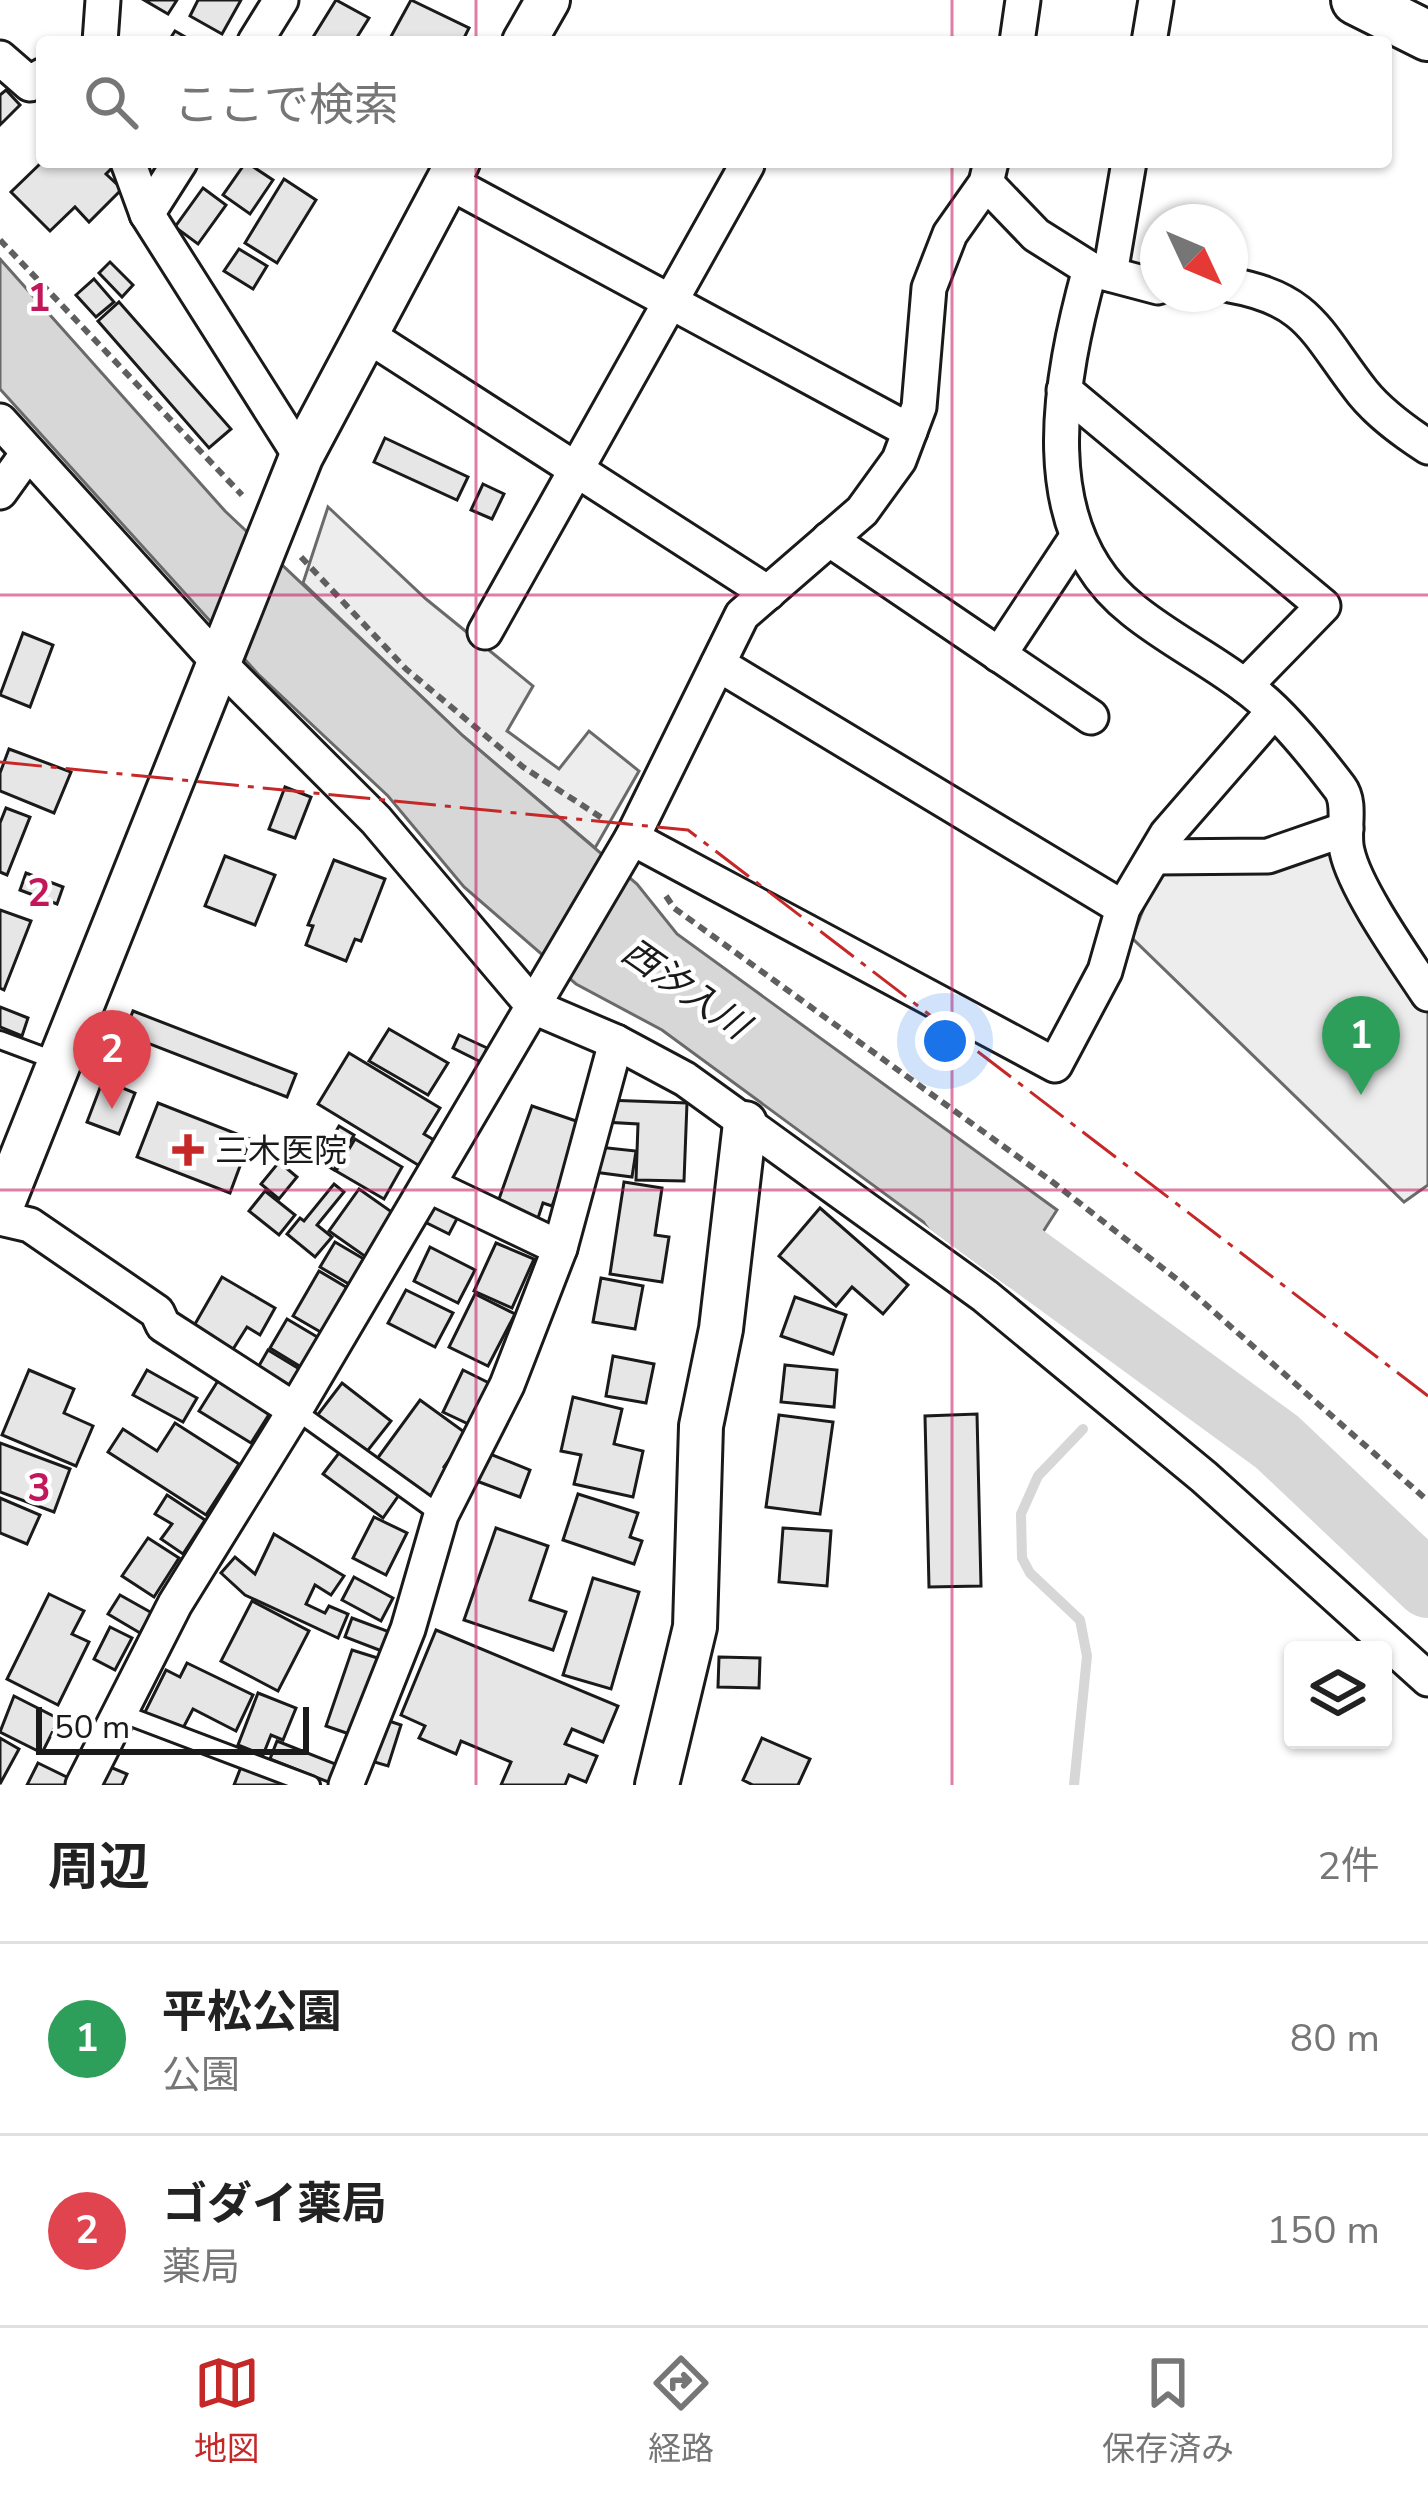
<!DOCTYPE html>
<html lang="ja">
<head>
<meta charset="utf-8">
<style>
  body { margin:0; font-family:"Nunito Sans","Noto Sans JP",sans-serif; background:#f2f2f2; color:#222 }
  .controls { position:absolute; right:36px; bottom:36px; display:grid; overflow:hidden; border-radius:12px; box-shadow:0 3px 9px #0004 }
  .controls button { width:108px; height:108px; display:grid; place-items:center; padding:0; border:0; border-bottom:3px solid #e0e0e0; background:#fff; color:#222; font:60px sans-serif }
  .compass { position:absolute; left:1140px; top:204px; width:108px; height:108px; border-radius:50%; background:#fff; box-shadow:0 3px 9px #0004; rotate:134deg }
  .scale { position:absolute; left:36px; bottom:30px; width:273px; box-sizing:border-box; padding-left:12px; border:6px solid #1a1a1a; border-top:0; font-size:33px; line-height:42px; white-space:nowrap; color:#1a1a1a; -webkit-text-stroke:9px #fff; paint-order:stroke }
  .you { position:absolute; left:945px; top:1041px; width:42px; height:42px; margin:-30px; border:9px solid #fff; border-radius:50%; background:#1a73e8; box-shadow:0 0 0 18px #1a73e833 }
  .badge { display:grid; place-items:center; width:78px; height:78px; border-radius:50%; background:#c62828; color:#fff; font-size:39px; font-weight:700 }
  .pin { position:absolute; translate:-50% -99px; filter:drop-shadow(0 3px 6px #0008) }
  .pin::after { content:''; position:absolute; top:63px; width:42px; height:36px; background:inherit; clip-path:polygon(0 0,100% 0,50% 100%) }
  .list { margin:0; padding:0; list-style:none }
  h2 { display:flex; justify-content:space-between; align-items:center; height:156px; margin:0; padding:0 48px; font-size:51px }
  h2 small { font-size:39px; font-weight:400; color:#767676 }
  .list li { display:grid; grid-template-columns:78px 1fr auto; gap:36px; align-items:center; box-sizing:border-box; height:192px; padding:0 48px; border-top:3px solid #e0e0e0 }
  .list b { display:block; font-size:45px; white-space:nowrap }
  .list p { margin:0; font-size:39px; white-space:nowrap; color:#767676 }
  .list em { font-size:39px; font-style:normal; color:#767676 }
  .icon { flex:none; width:66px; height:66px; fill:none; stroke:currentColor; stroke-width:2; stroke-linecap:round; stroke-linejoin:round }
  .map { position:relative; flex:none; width:1428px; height:1785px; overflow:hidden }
  .search { position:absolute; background:#fff; box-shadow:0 3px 9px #0004; left:36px; right:36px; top:36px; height:132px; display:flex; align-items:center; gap:30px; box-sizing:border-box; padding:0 42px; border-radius:12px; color:#767676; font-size:45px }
  .sheet { height:540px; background:#fff }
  nav { display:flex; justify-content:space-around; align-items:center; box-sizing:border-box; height:168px; border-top:3px solid #e0e0e0; background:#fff; font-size:33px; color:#767676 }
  nav a { display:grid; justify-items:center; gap:6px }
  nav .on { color:#c62828 }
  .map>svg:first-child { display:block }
  .green { fill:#ededed; stroke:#6a6a6a; stroke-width:3 }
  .water { fill:#d7d7d7; stroke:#6a6a6a; stroke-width:3 }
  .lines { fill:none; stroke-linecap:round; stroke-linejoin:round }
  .stream { stroke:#d7d7d7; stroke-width:10 }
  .river { stroke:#d7d7d7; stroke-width:66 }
  .building { fill:#e6e6e6; stroke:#1a1a1a; stroke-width:3 }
  .service-casing { stroke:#1a1a1a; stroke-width:22 }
  .minor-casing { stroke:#1a1a1a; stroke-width:39 }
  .tertiary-casing { stroke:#1a1a1a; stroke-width:48 }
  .secondary-casing { stroke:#1a1a1a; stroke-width:54 }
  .path { stroke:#5f5f5f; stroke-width:6; stroke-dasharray:9 6; stroke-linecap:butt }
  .service { stroke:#fff; stroke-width:16 }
  .minor { stroke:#fff; stroke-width:33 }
  .tertiary { stroke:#fff; stroke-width:42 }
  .secondary { stroke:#fff; stroke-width:48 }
  .power { stroke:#c62828; stroke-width:3; stroke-dasharray:42 9 6 9; stroke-linecap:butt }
  .grid { fill:none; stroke:#c2185b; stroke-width:3; stroke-opacity:0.55 }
  .poi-dot { fill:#c62828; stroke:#fff; stroke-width:4.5 }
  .labels { text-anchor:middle; stroke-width:9; stroke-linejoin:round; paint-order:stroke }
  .poi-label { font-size:33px; fill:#1a1a1a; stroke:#fff; text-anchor:start }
  .water-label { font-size:36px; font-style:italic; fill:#1a1a1a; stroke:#fff }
  .grid-label { font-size:39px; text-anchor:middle; font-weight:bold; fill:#c2185b; stroke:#fff; stroke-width:9; stroke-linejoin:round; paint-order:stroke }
</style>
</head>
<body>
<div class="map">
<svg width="1428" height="1785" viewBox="0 0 1428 1785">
  <rect width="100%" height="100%" fill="#fff"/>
  <!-- green -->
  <g class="green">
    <path d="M328,507L426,599L533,686L507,731L559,769L589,731L639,771L595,848L463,736L303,583Z"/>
    <path d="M1334,822L1428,1006V1185L1404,1202L1132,938L1169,844L1263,848Z"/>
  </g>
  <!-- water -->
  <path class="water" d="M0,259L225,511L463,736L637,884L677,934L1057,1210L1009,1285L662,1030L576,984L464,887L388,796L258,674L0,389Z"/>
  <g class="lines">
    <!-- stream -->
    <path class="stream" d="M1074,1785L1087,1656L1080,1620L1030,1573L1022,1558L1021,1514L1038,1476L1083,1429"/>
    <!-- river -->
    <path class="river" d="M954,1206L1277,1442L1428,1585"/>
  </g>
  <!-- building -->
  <g class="building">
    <path d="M144,0H177L168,14Z"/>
    <path d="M198,0H241L222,34L190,16Z"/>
    <path d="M336,0L369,18L354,42H310Z"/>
    <path d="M411,0L469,28L462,42H388Z"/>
    <path d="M175,31L194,42H168Z"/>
    <path d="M6,90L20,105L0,125V95Z"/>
    <path d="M42,162H110L114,166L106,174L122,189L89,222L75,207L50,231L11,192Z"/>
    <path d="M246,162L273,180L250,214L223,195Z"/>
    <path d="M284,179L316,200L277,263L245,243Z"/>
    <path d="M203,188L226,205L198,244L175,227Z"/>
    <path d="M239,249L267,266L253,289L224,271Z"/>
    <path d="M110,262L133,285L122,297L99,273Z"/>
    <path d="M94,279L114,302L96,317L76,295Z"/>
    <path d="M119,302L231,429L209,448L98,321Z"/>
    <path d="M385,438L468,477L457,500L374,462Z"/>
    <path d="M483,484L504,494L492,519L471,510Z"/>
    <path d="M23,633L53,645L30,707L0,695Z"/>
    <path d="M9,749L71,772L54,813L0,791V773Z"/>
    <path d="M285,787L311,797L295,838L269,829Z"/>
    <path d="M6,808L30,817L7,875L0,872V823Z"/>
    <path d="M225,856L275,875L255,925L205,906Z"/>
    <path d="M334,860L385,879L361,941L355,939L346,961L306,945L313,926L308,925Z"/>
    <path d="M26,873L63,887L57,904L20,890Z"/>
    <path d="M0,910L31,921L4,990L0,988Z"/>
    <path d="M0,1007L28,1018L22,1036L0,1027Z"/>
    <path d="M133,1011L296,1074L287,1097L124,1034Z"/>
    <path d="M389,1029L448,1063L428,1095L369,1061Z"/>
    <path d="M459,1035L487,1048L481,1062L453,1048Z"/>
    <path d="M349,1053L440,1108L424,1134L439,1143L423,1168L318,1104Z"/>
    <path d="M103,1080L135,1093L119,1134L87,1122Z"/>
    <path d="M605,1100L687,1103L684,1181L636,1180L638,1124L604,1122Z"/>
    <path d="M158,1103L250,1139L230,1193L137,1157Z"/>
    <path d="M532,1106L582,1123L552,1206L543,1203L535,1227L494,1213Z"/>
    <path d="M339,1126L354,1135L334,1170L319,1161Z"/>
    <path d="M355,1139L402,1167L384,1199L336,1171Z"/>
    <path d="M589,1146L636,1151L632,1177L586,1171Z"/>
    <path d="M279,1162L297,1177L279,1199L261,1184Z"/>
    <path d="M624,1182L662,1188L655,1235L669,1237L662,1282L610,1274Z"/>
    <path d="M334,1184L344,1192L317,1225L332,1237L315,1257L287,1234L300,1218L304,1221Z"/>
    <path d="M359,1189L396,1215L366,1257L329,1231Z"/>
    <path d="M265,1191L295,1215L279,1235L249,1211Z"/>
    <path d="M433,1198L461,1211L449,1234L421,1220Z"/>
    <path d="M820,1208L908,1285L883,1314L852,1287L836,1306L779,1256Z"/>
    <path d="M335,1242L374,1265L359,1290L320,1267Z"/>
    <path d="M496,1243L534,1259L512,1308L474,1291Z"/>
    <path d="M430,1247L475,1270L458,1303L414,1281Z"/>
    <path d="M319,1271L351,1290L324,1334L293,1316Z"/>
    <path d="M222,1277L275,1308L260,1335L247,1327L230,1354L191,1331Z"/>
    <path d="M601,1278L643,1286L635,1329L593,1322Z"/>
    <path d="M406,1290L453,1313L435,1347L388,1323Z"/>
    <path d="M475,1294L515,1314L488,1366L449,1347Z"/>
    <path d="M795,1297L846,1315L833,1354L781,1336Z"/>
    <path d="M287,1319L324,1341L306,1370L270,1348Z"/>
    <path d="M268,1350L301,1370L284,1397L252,1378Z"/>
    <path d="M613,1356L654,1364L646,1403L606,1396Z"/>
    <path d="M785,1365L837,1370L834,1407L781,1402Z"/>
    <path d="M29,1370L74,1389L64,1413L93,1426L76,1466L2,1435Z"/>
    <path d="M147,1370L197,1398L183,1422L133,1395Z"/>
    <path d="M463,1370L499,1388L479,1429L443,1412Z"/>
    <path d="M221,1376L273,1408L251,1443L199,1411Z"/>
    <path d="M342,1383L391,1421L365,1454L316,1417Z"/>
    <path d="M573,1397L622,1409L614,1444L643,1451L633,1497L574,1484L581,1455L561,1451Z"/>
    <path d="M420,1400L467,1434L444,1467L458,1477L435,1508L374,1463Z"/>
    <path d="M977,1414L981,1586L929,1587L925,1416Z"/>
    <path d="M779,1415L833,1422L820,1514L766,1507Z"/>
    <path d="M175,1423L239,1464L206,1515L108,1452L123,1429L157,1451Z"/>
    <path d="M0,1443L70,1469L54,1512L0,1492Z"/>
    <path d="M342,1449L401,1492L383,1518L323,1474Z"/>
    <path d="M485,1452L530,1470L520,1497L474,1480Z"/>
    <path d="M578,1494L638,1513L630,1537L642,1541L634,1564L563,1540Z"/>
    <path d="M167,1495L205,1520L183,1554L161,1539L172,1524L155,1514Z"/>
    <path d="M0,1498L40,1515L27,1544L0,1533Z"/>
    <path d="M374,1517L407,1533L386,1575L353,1558Z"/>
    <path d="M496,1528L548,1546L530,1600L566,1612L553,1650L464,1620Z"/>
    <path d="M783,1528L831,1531L827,1586L779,1582Z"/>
    <path d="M274,1534L344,1576L331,1595L315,1585L306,1604L325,1613L329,1606L348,1614L338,1638L245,1595L221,1573L235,1557L255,1574Z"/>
    <path d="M148,1538L179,1558L154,1597L122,1576Z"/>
    <path d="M354,1577L393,1598L381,1621L342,1600Z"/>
    <path d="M593,1578L639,1592L611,1689L563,1675Z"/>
    <path d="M49,1594L84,1611L72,1634L89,1642L58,1705L7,1679Z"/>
    <path d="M120,1595L152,1613L140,1633L108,1614Z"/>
    <path d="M252,1601L309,1631L278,1691L221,1661Z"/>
    <path d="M352,1618L395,1634L387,1653L345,1637Z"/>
    <path d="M110,1627L132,1638L115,1670L94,1659Z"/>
    <path d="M436,1630L618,1706L603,1742L572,1729L565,1744L597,1756L586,1782L569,1775L565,1785H501L511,1762L461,1741L456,1754L419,1738L425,1726L401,1715Z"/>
    <path d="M352,1650L384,1660L358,1737L326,1726Z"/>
    <path d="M719,1657L760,1658L759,1688L718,1687Z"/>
    <path d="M187,1663L253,1695L236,1731L193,1709L181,1732L144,1714L166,1670L180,1677Z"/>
    <path d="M258,1693L296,1708L283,1740L271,1735L263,1755L238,1745Z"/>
    <path d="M14,1696L59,1719L42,1753L0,1732Z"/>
    <path d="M383,1719L401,1725L388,1766L371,1761Z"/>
    <path d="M0,1738L19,1749L0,1784Z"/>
    <path d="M762,1738L810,1759L798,1785H753L743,1780Z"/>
    <path d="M277,1741L343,1767L336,1785L270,1759Z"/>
    <path d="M38,1763L77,1782L75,1785H27Z"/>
    <path d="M103,1764L127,1774L122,1785H94Z"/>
    <path d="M241,1767L289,1785H234Z"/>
  </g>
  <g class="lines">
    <!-- service casing -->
    <g class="service-casing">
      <g id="service">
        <path d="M0,1040L59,1062"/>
        <path d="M295,1410L441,1515"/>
        <path d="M118,1712L311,1785"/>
      </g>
    </g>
    <!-- minor casing -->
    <g class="minor-casing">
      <g id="minor">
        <path d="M100,42L103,0"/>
        <path d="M255,42L281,0"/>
        <path d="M1017,42L1023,0"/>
        <path d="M1149,42L1156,0"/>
        <path d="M0,58L30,84L42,76"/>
        <path d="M128,162L147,214L301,457"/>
        <path d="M447,181L910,431"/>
        <path d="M986,183L1036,235L1090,269L1158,287"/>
        <path d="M147,214L180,162"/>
        <path d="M1090,269C1060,378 1030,529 1133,610C1171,641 1216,662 1254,693C1283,715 1318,759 1340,788C1352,804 1342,831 1347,851C1355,889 1405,959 1428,994"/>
        <path d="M1110,274L1129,162"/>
        <path d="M1230,285C1311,299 1317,335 1363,393C1381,415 1405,432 1428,447"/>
        <path d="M367,335L768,593"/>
        <path d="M1064,390L1323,606L1245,686"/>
        <path d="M0,421L220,664L376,820L534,1007L616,1042L685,1079L985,1296L1204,1477L1428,1679"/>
        <path d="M0,492L28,453"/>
        <path d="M829,539L1091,717"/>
        <path d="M485,632L747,165"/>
        <path d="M999,655L1077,537"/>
        <path d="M718,664L1123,908"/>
        <path d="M632,838L1055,1065L1105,971L1123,908L1167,834L1273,712"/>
        <path d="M1155,857L1268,856L1346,829"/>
        <path d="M428,1185L560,1248"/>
        <path d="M0,1218L30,1225L157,1312L163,1325L295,1410"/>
        <path d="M83,1785L175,1604L295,1410L632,838L742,615L862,511L899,460L919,407L929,288L950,234L986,183L991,162"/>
        <path d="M346,1785L408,1629L441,1515L507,1385L560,1248L616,1042"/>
      </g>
    </g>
    <!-- tertiary casing -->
    <g class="tertiary-casing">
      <g id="tertiary">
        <path d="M524,42L548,0"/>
        <path d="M0,1211L301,457L458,162"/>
        <path d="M657,1785L695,1627L701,1426L721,1329L745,1123"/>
      </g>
    </g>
    <!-- secondary casing -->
    <g class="secondary-casing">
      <path id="secondary" d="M1356,0L1428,36"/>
    </g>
    <!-- path -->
    <g class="path">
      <path d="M0,240L242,495"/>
      <path d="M301,557L406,669L523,767L602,818"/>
      <path d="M666,896L674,908L1050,1180L1178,1280L1428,1501"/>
    </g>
    <!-- service -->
    <use href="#service" class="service"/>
    <!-- minor -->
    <use href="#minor" class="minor"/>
    <!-- tertiary -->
    <use href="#tertiary" class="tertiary"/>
    <!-- secondary -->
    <use href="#secondary" class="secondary"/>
    <!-- power -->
    <path class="power" d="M0,762L688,830L1428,1396"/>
  </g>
  <!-- grid -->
  <path class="grid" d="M476,0V42M952,0V42M476,162V1785M952,162V1785M0,595H1428M0,1190H1428"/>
  <!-- markers -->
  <path class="poi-dot" d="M182 1132h12v12h12v12h-12v12h-12v-12h-12v-12h12z"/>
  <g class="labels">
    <!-- poi labels -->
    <g class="poi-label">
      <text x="215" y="1162">三木医院</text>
    </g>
    <!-- water labels -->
    <g class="water-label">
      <text transform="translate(686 988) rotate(35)" y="13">西汐入川</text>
    </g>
  </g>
  <g class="grid-label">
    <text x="39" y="311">1</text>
    <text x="39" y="906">2</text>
    <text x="39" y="1501">3</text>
  </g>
</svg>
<div class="controls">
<button><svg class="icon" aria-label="layers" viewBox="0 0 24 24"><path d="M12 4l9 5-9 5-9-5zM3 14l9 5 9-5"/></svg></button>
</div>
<svg class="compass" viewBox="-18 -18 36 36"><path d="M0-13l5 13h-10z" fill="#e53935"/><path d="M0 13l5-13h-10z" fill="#767676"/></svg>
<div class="scale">50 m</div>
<div class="you"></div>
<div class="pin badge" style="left:1361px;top:1095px;background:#2e9e5b">1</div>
<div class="pin badge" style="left:112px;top:1109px;background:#e0444e">2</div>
<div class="search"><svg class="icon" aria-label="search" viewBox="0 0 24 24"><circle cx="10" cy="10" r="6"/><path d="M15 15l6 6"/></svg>ここで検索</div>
</div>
<section class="sheet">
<h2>周辺<small>2件</small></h2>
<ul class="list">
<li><span class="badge" style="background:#2e9e5b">1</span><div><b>平松公園</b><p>公園</p></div><em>80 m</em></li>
<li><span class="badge" style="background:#e0444e">2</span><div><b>ゴダイ薬局</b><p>薬局</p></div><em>150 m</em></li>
</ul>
</section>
<nav>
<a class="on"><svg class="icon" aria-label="map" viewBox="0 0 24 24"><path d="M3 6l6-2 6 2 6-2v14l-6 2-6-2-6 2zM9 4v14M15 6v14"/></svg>地図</a>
<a><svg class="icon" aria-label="directions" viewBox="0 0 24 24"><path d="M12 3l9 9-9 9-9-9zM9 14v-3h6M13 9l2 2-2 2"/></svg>経路</a>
<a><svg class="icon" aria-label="saved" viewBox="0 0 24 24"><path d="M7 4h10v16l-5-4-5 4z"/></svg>保存済み</a>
</nav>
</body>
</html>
